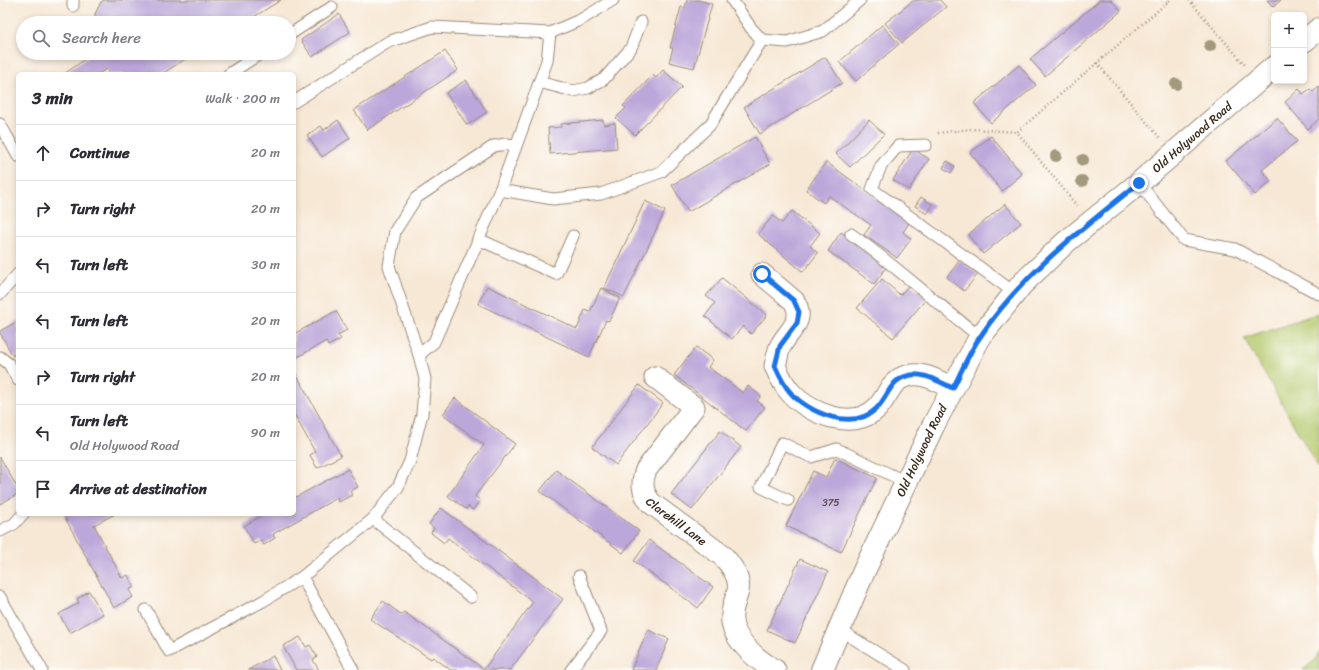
<!DOCTYPE html>
<html lang="en">
<head>
<meta charset="utf-8">
<style>
  body { margin:0; font-family:Sriracha,sans-serif; background:#f2f2f3; color:#2b2b33 }
  .controls { position:absolute; right:12px; top:12px; display:grid; overflow:hidden; border-radius:6px; box-shadow:0 2px 6px #0003 }
  .controls button { width:36px; height:36px; display:grid; place-items:center; padding:0; border:0; border-bottom:1px solid #e1e1e2; background:#fff; color:#2b2b33; font:20px sans-serif }
  .stop { position:absolute; width:12px; height:12px; margin:-9px; border:3px solid #1a73e8; border-radius:50%; background:#fff }
  .stop.end { background:#1a73e8; border-color:#fff; box-shadow:0 1px 4px #0008 }
  .list { margin:0; padding:0; list-style:none }
  h2 { display:flex; justify-content:space-between; align-items:center; height:52px; margin:0; padding:0 16px; font-size:17px }
  h2 small { font-size:13px; font-weight:400; color:#7c7c81 }
  .list li { display:grid; grid-template-columns:26px 1fr auto; gap:12px; align-items:center; box-sizing:border-box; height:56px; padding:0 16px; border-top:1px solid #e1e1e2 }
  .list b { display:block; font-size:15px; white-space:nowrap }
  .list p { margin:0; font-size:13px; white-space:nowrap; color:#7c7c81 }
  .list em { font-size:13px; font-style:normal; color:#7c7c81 }
  .icon { flex:none; width:22px; height:22px; fill:none; stroke:currentColor; stroke-width:2; stroke-linecap:round; stroke-linejoin:round }
  .map { position:relative; flex:none; width:1319px; height:670px; overflow:hidden }
  .search { position:absolute; background:#fff; box-shadow:0 2px 6px #0003; left:16px; top:16px; width:280px; height:44px; display:flex; align-items:center; gap:10px; box-sizing:border-box; padding:0 14px; border-radius:22px; color:#7c7c81; font-size:15px }
  .panel { position:absolute; background:#fff; box-shadow:0 2px 6px #0003; left:16px; top:72px; width:280px; height:444px; border-radius:6px }
  .map>svg:first-child { display:block }
  .green { fill:#b4c96d; stroke:#787a46 }
  .building { fill:#bca7da }
  .lines { fill:none; stroke-linecap:round; stroke-linejoin:round }
  .service-casing { stroke:#99897a; stroke-width:13 }
  .minor-casing { stroke:#99897a; stroke-width:23 }
  .tertiary-casing { stroke:#99897a; stroke-width:24 }
  .path { stroke:#99897a; stroke-width:2.5; stroke-dasharray:1 3; stroke-linecap:butt }
  .service { stroke:#fff; stroke-width:11 }
  .minor { stroke:#fff; stroke-width:21 }
  .tertiary { stroke:#fff; stroke-width:22 }
  .tree { fill:#a39a7e }
  .route { stroke:#1a73e8; stroke-width:5 }
  .labels { text-anchor:middle; stroke-width:3; stroke-linejoin:round; paint-order:stroke }
  .number-label { font-size:10px; fill:#5b494d }
  .street-label { font-size:12px; fill:#3b2a1e; stroke:#fdfcf7 }
</style>
</head>
<body>
<div class="map">
<svg width="1319" height="670" viewBox="0 0 1319 670">
  <rect width="100%" height="100%" fill="#fdfcf7"/>
  <filter id="ink" filterUnits="userSpaceOnUse"><feTurbulence type="fractalNoise" baseFrequency=".025" numOctaves="2"/><feDisplacementMap in="SourceGraphic" scale="8" xChannelSelector="R" yChannelSelector="G"/><feConvolveMatrix kernelMatrix="1 2 1 2 8 2 1 2 1" color-interpolation-filters="sRGB"/></filter>
  <filter id="wash" filterUnits="userSpaceOnUse"><feTurbulence type="fractalNoise" baseFrequency=".012" numOctaves="4" result="noise"/><feDisplacementMap in="SourceGraphic" scale="16" xChannelSelector="R" yChannelSelector="G"/><feGaussianBlur stdDeviation="0.9" result="paint"/><feColorMatrix in="noise" values="0 0 0 0 0 0 0 0 0 0 0 0 0 0 0 0 0 1.4 0 .05"/><feComposite in="paint" operator="in"/></filter>
  <g filter="url(#wash)">
    <rect width="100%" height="100%" fill="#f7e8d5"/>
    <!-- green -->
    <g class="green">
      <path d="M1319,313V469L1244,338Z"/>
      <path d="M1319,651V670H1303L1315,660Z"/>
    </g>
    <g id="blocks">
      <!-- building -->
      <g class="building">
        <path d="M104,0H281L244,23H95V14L101,2Z"/>
        <path d="M687,0H698L712,4L694,68L669,62L673,48H670L681,7L685,8Z"/>
        <path d="M914,0H940L946,7L902,43L885,23Z"/>
        <path d="M1100,0H1111L1121,11L1045,76L1030,59Z"/>
        <path d="M1267,0H1281L1273,7Z"/>
        <path d="M339,14L350,32L312,57L301,40Z"/>
        <path d="M882,25L899,44L856,81L839,62Z"/>
        <path d="M445,51L458,70L367,130L354,110Z"/>
        <path d="M94,53H195L162,74H110L107,69L98,74H64Z"/>
        <path d="M825,57L842,83L760,134L744,107Z"/>
        <path d="M1019,65L1036,85L991,123L974,103Z"/>
        <path d="M663,70L682,87L635,135L616,118L626,108L623,106L653,75L656,78Z"/>
        <path d="M466,80L487,112L467,125L446,93Z"/>
        <path d="M1319,87V119L1308,129L1285,102L1299,89L1303,94L1310,89L1313,92Z"/>
        <path d="M1277,118L1297,141L1262,170L1271,181L1255,195L1226,161Z"/>
        <path d="M338,120L350,138L322,157L307,135L321,126L324,130Z"/>
        <path d="M603,120L604,125L615,123L617,148L550,154L548,128L561,127V124Z"/>
        <path d="M869,120L884,134L850,167L836,154Z"/>
        <path d="M991,136L1022,174L1002,191L970,153Z"/>
        <path d="M755,137L770,164L688,212L672,185Z"/>
        <path d="M913,149L929,159L909,190L893,180Z"/>
        <path d="M947,161L955,166L951,173L943,168Z"/>
        <path d="M826,162L910,222L903,232L911,239L897,258L864,235L871,225L829,196L824,203L806,190Z"/>
        <path d="M921,197L933,205L927,214L915,206Z"/>
        <path d="M645,201L665,211L624,297L604,288Z"/>
        <path d="M1005,204L1021,223L983,254L968,235Z"/>
        <path d="M792,211L820,233L810,246L818,253L803,272L758,234L773,216L782,223Z"/>
        <path d="M841,232L887,266L874,284L828,251Z"/>
        <path d="M960,260L978,274L964,291L947,277Z"/>
        <path d="M722,278L767,315L751,334L743,326L732,339L705,316L715,303L706,296Z"/>
        <path d="M882,279L900,295L910,284L927,298L893,338L857,308Z"/>
        <path d="M487,286L577,329L585,310L590,312L601,288L620,298L609,321L606,320L589,357L478,304Z"/>
        <path d="M336,311L347,330L338,335L341,339L328,346L326,341L294,359V334Z"/>
        <path d="M18,321V359L15,354L13,356L0,333V331Z"/>
        <path d="M696,347L713,360L708,367L743,393L748,386L761,396L757,401L765,407L746,431L674,375Z"/>
        <path d="M294,370L341,456L317,468L310,455L315,452L294,414Z"/>
        <path d="M639,385L663,403L616,465L592,447Z"/>
        <path d="M455,398L515,444L475,496L480,500L473,510L468,506L466,509L448,496L484,445L443,414Z"/>
        <path d="M720,431L741,447L692,510L671,494Z"/>
        <path d="M0,457L18,489V494L0,504Z"/>
        <path d="M835,458L877,478L841,552L786,526L813,471L826,477Z"/>
        <path d="M348,469L358,487L350,491L352,495L339,502L337,498L273,534L275,538L264,545L261,540L254,544L244,526L265,514H294V498Z"/>
        <path d="M556,470L639,531L623,553L540,491Z"/>
        <path d="M441,508L563,599L510,670H451L433,657L431,659L370,619L383,601L402,615L404,612L484,669L533,602L448,538L444,543L431,533L434,528L429,524Z"/>
        <path d="M67,514H115L94,525L122,578L128,575L134,587L129,590L133,597L114,608L64,516Z"/>
        <path d="M649,540L713,587L698,608L634,561Z"/>
        <path d="M800,559L828,572L795,643L767,630Z"/>
        <path d="M89,591L103,614L70,633L59,614L79,603L77,599Z"/>
        <path d="M648,630L669,639L659,663L656,670H631Z"/>
        <path d="M300,637L306,647L310,645L317,657L313,660L319,670H296L283,646Z"/>
        <path d="M273,656L280,670H248Z"/>
      </g>
    </g>
  </g>
  <g filter="url(#ink)">
    <use href="#blocks" fill-opacity="0" stroke="#99897a" stroke-width="1"/>
    <g class="lines">
      <!-- service casing -->
      <g class="service-casing">
        <g id="service">
          <path d="M73,0V6"/>
          <path d="M732,0L751,28L762,40L787,42L823,31L860,0"/>
          <path d="M289,35L332,7"/>
          <path d="M229,74L261,53"/>
          <path d="M539,82L573,91L588,88L604,79L631,48L641,22"/>
          <path d="M294,102L388,42L432,27L550,33L582,19L613,0"/>
          <path d="M0,124L18,156"/>
          <path d="M926,145L898,146L881,166L872,189L1015,293"/>
          <path d="M1139,183L1184,240L1235,249L1319,294"/>
          <path d="M500,190L553,199L601,194L661,172L710,125L762,40"/>
          <path d="M851,234C896,266 936,303 980,337"/>
          <path d="M478,239L556,274L573,236"/>
          <path d="M0,294L18,274"/>
          <path d="M419,355L434,342L500,190L547,61L550,33"/>
          <path d="M0,357L9,364L18,380"/>
          <path d="M788,500L761,487L782,443L811,457L837,449L906,482"/>
          <path d="M373,519L471,597"/>
          <path d="M0,531L14,524L23,514"/>
          <path d="M302,577L353,670"/>
          <path d="M0,597L42,670"/>
          <path d="M146,610L169,651L263,601L302,577L373,519L398,487L410,461L422,414L425,379L419,355L389,266L395,231L416,198L494,146L506,144L516,145"/>
          <path d="M838,629L905,670"/>
          <path d="M571,670L601,631L579,576"/>
        </g>
      </g>
      <!-- minor casing -->
      <g class="minor-casing">
        <g id="minor">
          <path d="M762,274L794,301C806,320 790,329 781,345C778,350 777,359 775,366C779,375 783,384 790,392C808,413 853,432 877,408C888,397 890,380 907,376C923,371 939,382 953,388"/>
          <path id="s1" d="M655,377L694,407L646,470C641,483 642,492 651,503L723,556C731,565 741,578 738,591C736,599 732,607 732,615C729,637 758,661 775,670"/>
        </g>
      </g>
      <!-- tertiary casing -->
      <g class="tertiary-casing">
        <g id="tertiary">
          <path d="M1304,41L1319,29"/>
          <path id="s2" d="M822,670L864,571L934,424L980,337L1022,284L1066,242L1139,183L1274,67"/>
        </g>
      </g>
      <!-- path -->
      <g class="path">
        <path d="M1189,0L1245,65"/>
        <path d="M1097,63L1160,138"/>
        <path d="M938,133L971,129L1017,132"/>
        <path d="M1077,206L1017,132L1170,0"/>
      </g>
      <!-- service -->
      <use href="#service" class="service"/>
      <!-- minor -->
      <use href="#minor" class="minor"/>
      <!-- tertiary -->
      <use href="#tertiary" class="tertiary"/>
    </g>
    <!-- trees -->
    <g class="tree">
      <circle cx="1210" cy="46" r="6"/>
      <circle cx="1176" cy="84" r="6"/>
      <circle cx="1056" cy="156" r="6"/>
      <circle cx="1083" cy="160" r="6"/>
      <circle cx="1082" cy="181" r="6"/>
    </g>
  </g>
  <g class="lines" filter="url(#ink)">
    <!-- route -->
    <path class="route" d="M762,274L794,301L799,312L797,323L780,346L775,366C779,375 783,384 790,392C808,413 853,432 877,408C888,397 890,380 907,376C923,371 939,382 953,388C962,371 969,352 980,337C1021,275 1082,229 1139,183"/>
  </g>
  <g class="labels">
    <!-- number labels -->
    <g class="number-label">
      <text x="831" y="506">375</text>
    </g>
    <!-- street labels -->
    <g class="street-label">
      <text dy="4" stroke="none"><textPath href="#s2" startOffset="661">Old Holywood Road</textPath></text>
      <text dy="4" stroke="none"><textPath href="#s2" startOffset="241">Old Holywood Road</textPath></text>
      <text dy="4" stroke="none"><textPath href="#s1" startOffset="195">Clarehill Lane</textPath></text>
    </g>
  </g>
</svg>
<div class="controls">
<button>+</button>
<button>−</button>
</div>
<div class="stop" style="left:762px;top:274px"></div>
<div class="stop end" style="left:1139px;top:183px"></div>
<div class="search"><svg class="icon" aria-label="search" viewBox="0 0 24 24"><circle cx="10" cy="10" r="6"/><path d="M15 15l6 6"/></svg>Search here</div>
<section class="panel">
<h2>3 min<small>Walk · 200 m</small></h2>
<ul class="list">
<li><svg class="icon" aria-label="ahead" viewBox="0 0 24 24"><path d="M12 20V5M6 11l6-6 6 6"/></svg><div><b>Continue</b></div><em>20 m</em></li>
<li><svg class="icon" aria-label="right" viewBox="0 0 24 24"><path d="M7 20v-9h11M14 6l5 5-5 5"/></svg><div><b>Turn right</b></div><em>20 m</em></li>
<li><svg class="icon" aria-label="left" viewBox="0 0 24 24"><path d="M17 20v-9H6M10 6l-5 5 5 5"/></svg><div><b>Turn left</b></div><em>30 m</em></li>
<li><svg class="icon" aria-label="left" viewBox="0 0 24 24"><path d="M17 20v-9H6M10 6l-5 5 5 5"/></svg><div><b>Turn left</b></div><em>20 m</em></li>
<li><svg class="icon" aria-label="right" viewBox="0 0 24 24"><path d="M7 20v-9h11M14 6l5 5-5 5"/></svg><div><b>Turn right</b></div><em>20 m</em></li>
<li><svg class="icon" aria-label="left" viewBox="0 0 24 24"><path d="M17 20v-9H6M10 6l-5 5 5 5"/></svg><div><b>Turn left</b><p>Old Holywood Road</p></div><em>90 m</em></li>
<li><svg class="icon" aria-label="arrive" viewBox="0 0 24 24"><path d="M6 21V4h12l-3 4 3 4H6"/></svg><div><b>Arrive at destination</b></div></li>
</ul>
</section>
</div>
</body>
</html>
